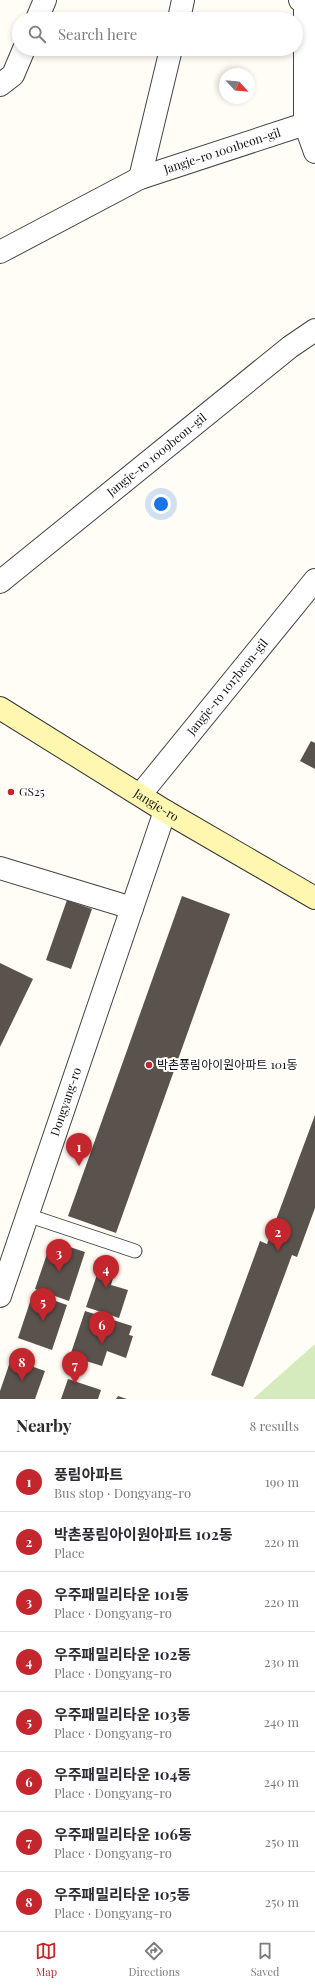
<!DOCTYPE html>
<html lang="en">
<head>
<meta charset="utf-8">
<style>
  body { margin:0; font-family:"Playfair Display","Noto Sans KR",serif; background:#f2f2f3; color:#2b2b33 }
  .compass { position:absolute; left:219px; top:68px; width:36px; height:36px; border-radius:50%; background:#fff; box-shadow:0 2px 6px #0003; rotate:116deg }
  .you { position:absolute; left:161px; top:504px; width:14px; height:14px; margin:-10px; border:3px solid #fff; border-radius:50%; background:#1a73e8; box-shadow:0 0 0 6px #1a73e833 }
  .badge { display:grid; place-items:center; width:26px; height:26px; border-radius:50%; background:#c4262e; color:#fff; font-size:13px; font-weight:700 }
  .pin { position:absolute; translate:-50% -33px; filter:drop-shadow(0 1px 2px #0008) }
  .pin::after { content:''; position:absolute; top:21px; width:14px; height:12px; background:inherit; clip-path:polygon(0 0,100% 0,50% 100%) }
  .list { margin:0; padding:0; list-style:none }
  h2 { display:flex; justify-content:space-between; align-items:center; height:52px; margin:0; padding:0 16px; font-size:17px }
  h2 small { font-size:13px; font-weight:400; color:#7c7c81 }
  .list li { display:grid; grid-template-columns:26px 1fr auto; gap:12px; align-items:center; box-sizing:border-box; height:60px; padding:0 16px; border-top:1px solid #e1e1e2 }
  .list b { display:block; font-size:15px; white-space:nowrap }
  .list p { margin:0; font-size:13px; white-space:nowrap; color:#7c7c81 }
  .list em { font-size:13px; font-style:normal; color:#7c7c81 }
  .icon { flex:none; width:22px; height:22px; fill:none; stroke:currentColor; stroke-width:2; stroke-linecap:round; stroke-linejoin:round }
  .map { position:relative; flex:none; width:315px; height:1399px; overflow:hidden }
  .search { position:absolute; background:#fff; box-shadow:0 2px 6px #0003; left:12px; right:12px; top:12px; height:44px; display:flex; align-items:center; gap:10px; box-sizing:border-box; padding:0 14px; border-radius:22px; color:#7c7c81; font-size:15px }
  .sheet { height:532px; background:#fff }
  nav { display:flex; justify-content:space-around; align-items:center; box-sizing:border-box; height:56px; border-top:1px solid #e1e1e2; background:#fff; font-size:11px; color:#7c7c81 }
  nav a { display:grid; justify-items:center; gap:2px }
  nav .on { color:#c4262e }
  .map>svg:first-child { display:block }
  .grass { fill:#d5ebbd }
  .building { fill:#5a524d }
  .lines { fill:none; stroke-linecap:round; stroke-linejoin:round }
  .service-casing { stroke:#444; stroke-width:15 }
  .minor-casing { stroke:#444; stroke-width:24 }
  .secondary-casing { stroke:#333; stroke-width:24 }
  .service { stroke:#fff; stroke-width:13 }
  .minor { stroke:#fff; stroke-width:22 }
  .secondary { stroke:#fff6b0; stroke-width:22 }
  .poi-dot { fill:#c4262e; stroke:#fff; stroke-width:1.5 }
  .labels { text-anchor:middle; stroke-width:4; stroke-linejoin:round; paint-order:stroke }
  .street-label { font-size:12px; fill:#111; stroke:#fff }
  .poi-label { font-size:12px; fill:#111; stroke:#fff; text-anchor:start }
</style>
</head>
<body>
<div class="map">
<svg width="315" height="1399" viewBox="0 0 315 1399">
  <rect width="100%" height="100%" fill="#fffdf5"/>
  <!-- grass -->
  <path class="grass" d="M315,1344V1399H253Z"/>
  <!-- building -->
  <g class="building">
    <path d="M311,741L315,743V769L300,761Z"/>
    <path d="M182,896L230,914L116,1233L68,1216Z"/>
    <path d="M67,900L92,909L71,969L46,960Z"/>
    <path d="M0,963L33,979L0,1047Z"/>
    <path d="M315,1115V1208L297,1257L292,1255L243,1387L211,1375L260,1241L267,1244Z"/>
    <path d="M64,1245L85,1252L69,1301L35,1289L48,1251L60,1255Z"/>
    <path d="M101,1263L116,1268L111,1285L128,1290L119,1318L86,1307Z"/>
    <path d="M33,1293L67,1305L52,1350L18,1338Z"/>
    <path d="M85,1311L132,1326L129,1335L133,1336L126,1358L107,1351L102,1366L70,1356Z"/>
    <path d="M11,1359L45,1371L35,1399H0V1391Z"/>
    <path d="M68,1379L101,1390L98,1399H61Z"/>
    <path d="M118,1396L127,1399H116Z"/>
  </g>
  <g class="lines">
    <!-- service casing -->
    <g class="service-casing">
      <path id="service" d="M27,1215L135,1251"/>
    </g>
    <!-- minor casing -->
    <g class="minor-casing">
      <g id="minor">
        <path d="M300,0L305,3V124L315,152"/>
        <path d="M37,19L45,0"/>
        <path d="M179,19L183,0"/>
        <path d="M0,85L13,75L24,49"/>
        <path d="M140,178L171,49"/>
        <path id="s1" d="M0,252L140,178L305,124"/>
        <path id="s2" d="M0,582L290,347L315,330"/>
        <path id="s3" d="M140,795L315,580"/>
        <path d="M0,868L132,908"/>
        <path id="s4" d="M0,1296L165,811"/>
      </g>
    </g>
    <!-- secondary casing -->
    <g class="secondary-casing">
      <g id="secondary">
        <path id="s5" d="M0,708L165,811L315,898"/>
      </g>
    </g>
    <!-- service -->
    <use href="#service" class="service"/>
    <!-- minor -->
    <use href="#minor" class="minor"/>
    <!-- secondary -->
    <use href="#secondary" class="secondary"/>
  </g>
  <!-- markers -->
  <g class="poi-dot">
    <circle cx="11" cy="792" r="4"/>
    <circle cx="149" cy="1065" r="4"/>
  </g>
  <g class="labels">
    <!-- street labels -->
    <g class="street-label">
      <text dy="4" stroke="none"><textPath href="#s1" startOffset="245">Jangje-ro 1001beon-gil</textPath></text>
      <text dy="4" stroke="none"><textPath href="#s2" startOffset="202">Jangje-ro 1009beon-gil</textPath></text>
      <text dy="4" stroke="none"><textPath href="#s3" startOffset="139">Jangje-ro 1017beon-gil</textPath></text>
      <text dy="4" stroke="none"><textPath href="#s5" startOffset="184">Jangje-ro</textPath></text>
      <text dy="4" stroke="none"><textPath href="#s4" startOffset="205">Dongyang-ro</textPath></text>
    </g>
    <!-- poi labels -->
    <g class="poi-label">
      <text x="19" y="796">GS25</text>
      <text x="157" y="1069">박촌풍림아이원아파트 101동</text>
    </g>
  </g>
</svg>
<svg class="compass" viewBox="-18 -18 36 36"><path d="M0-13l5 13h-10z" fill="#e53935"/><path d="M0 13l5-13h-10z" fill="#7c7c81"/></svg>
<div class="you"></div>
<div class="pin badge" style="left:79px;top:1166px">1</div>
<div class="pin badge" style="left:278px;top:1251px">2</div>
<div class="pin badge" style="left:59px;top:1272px">3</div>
<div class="pin badge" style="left:106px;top:1288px">4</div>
<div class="pin badge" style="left:43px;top:1321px">5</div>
<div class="pin badge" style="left:102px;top:1344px">6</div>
<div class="pin badge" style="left:75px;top:1384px">7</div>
<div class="pin badge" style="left:22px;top:1381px">8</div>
<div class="search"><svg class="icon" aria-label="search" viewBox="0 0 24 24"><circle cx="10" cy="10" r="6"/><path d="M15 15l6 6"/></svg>Search here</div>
</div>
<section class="sheet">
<h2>Nearby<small>8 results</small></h2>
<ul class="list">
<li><span class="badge">1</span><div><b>풍림아파트</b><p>Bus stop · Dongyang-ro</p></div><em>190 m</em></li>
<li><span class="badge">2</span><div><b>박촌풍림아이원아파트 102동</b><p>Place</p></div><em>220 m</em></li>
<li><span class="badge">3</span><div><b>우주패밀리타운 101동</b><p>Place · Dongyang-ro</p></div><em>220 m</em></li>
<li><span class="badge">4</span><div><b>우주패밀리타운 102동</b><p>Place · Dongyang-ro</p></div><em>230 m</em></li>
<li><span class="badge">5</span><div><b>우주패밀리타운 103동</b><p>Place · Dongyang-ro</p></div><em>240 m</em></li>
<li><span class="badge">6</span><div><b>우주패밀리타운 104동</b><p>Place · Dongyang-ro</p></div><em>240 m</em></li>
<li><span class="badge">7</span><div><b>우주패밀리타운 106동</b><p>Place · Dongyang-ro</p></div><em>250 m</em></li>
<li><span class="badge">8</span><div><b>우주패밀리타운 105동</b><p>Place · Dongyang-ro</p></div><em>250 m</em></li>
</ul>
</section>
<nav>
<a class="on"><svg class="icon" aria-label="map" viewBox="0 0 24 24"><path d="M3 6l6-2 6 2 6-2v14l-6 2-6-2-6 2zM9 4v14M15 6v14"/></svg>Map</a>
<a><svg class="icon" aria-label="directions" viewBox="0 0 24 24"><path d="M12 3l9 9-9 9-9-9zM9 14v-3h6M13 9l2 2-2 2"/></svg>Directions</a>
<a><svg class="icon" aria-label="saved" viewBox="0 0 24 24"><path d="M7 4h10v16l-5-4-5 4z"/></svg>Saved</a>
</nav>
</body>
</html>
